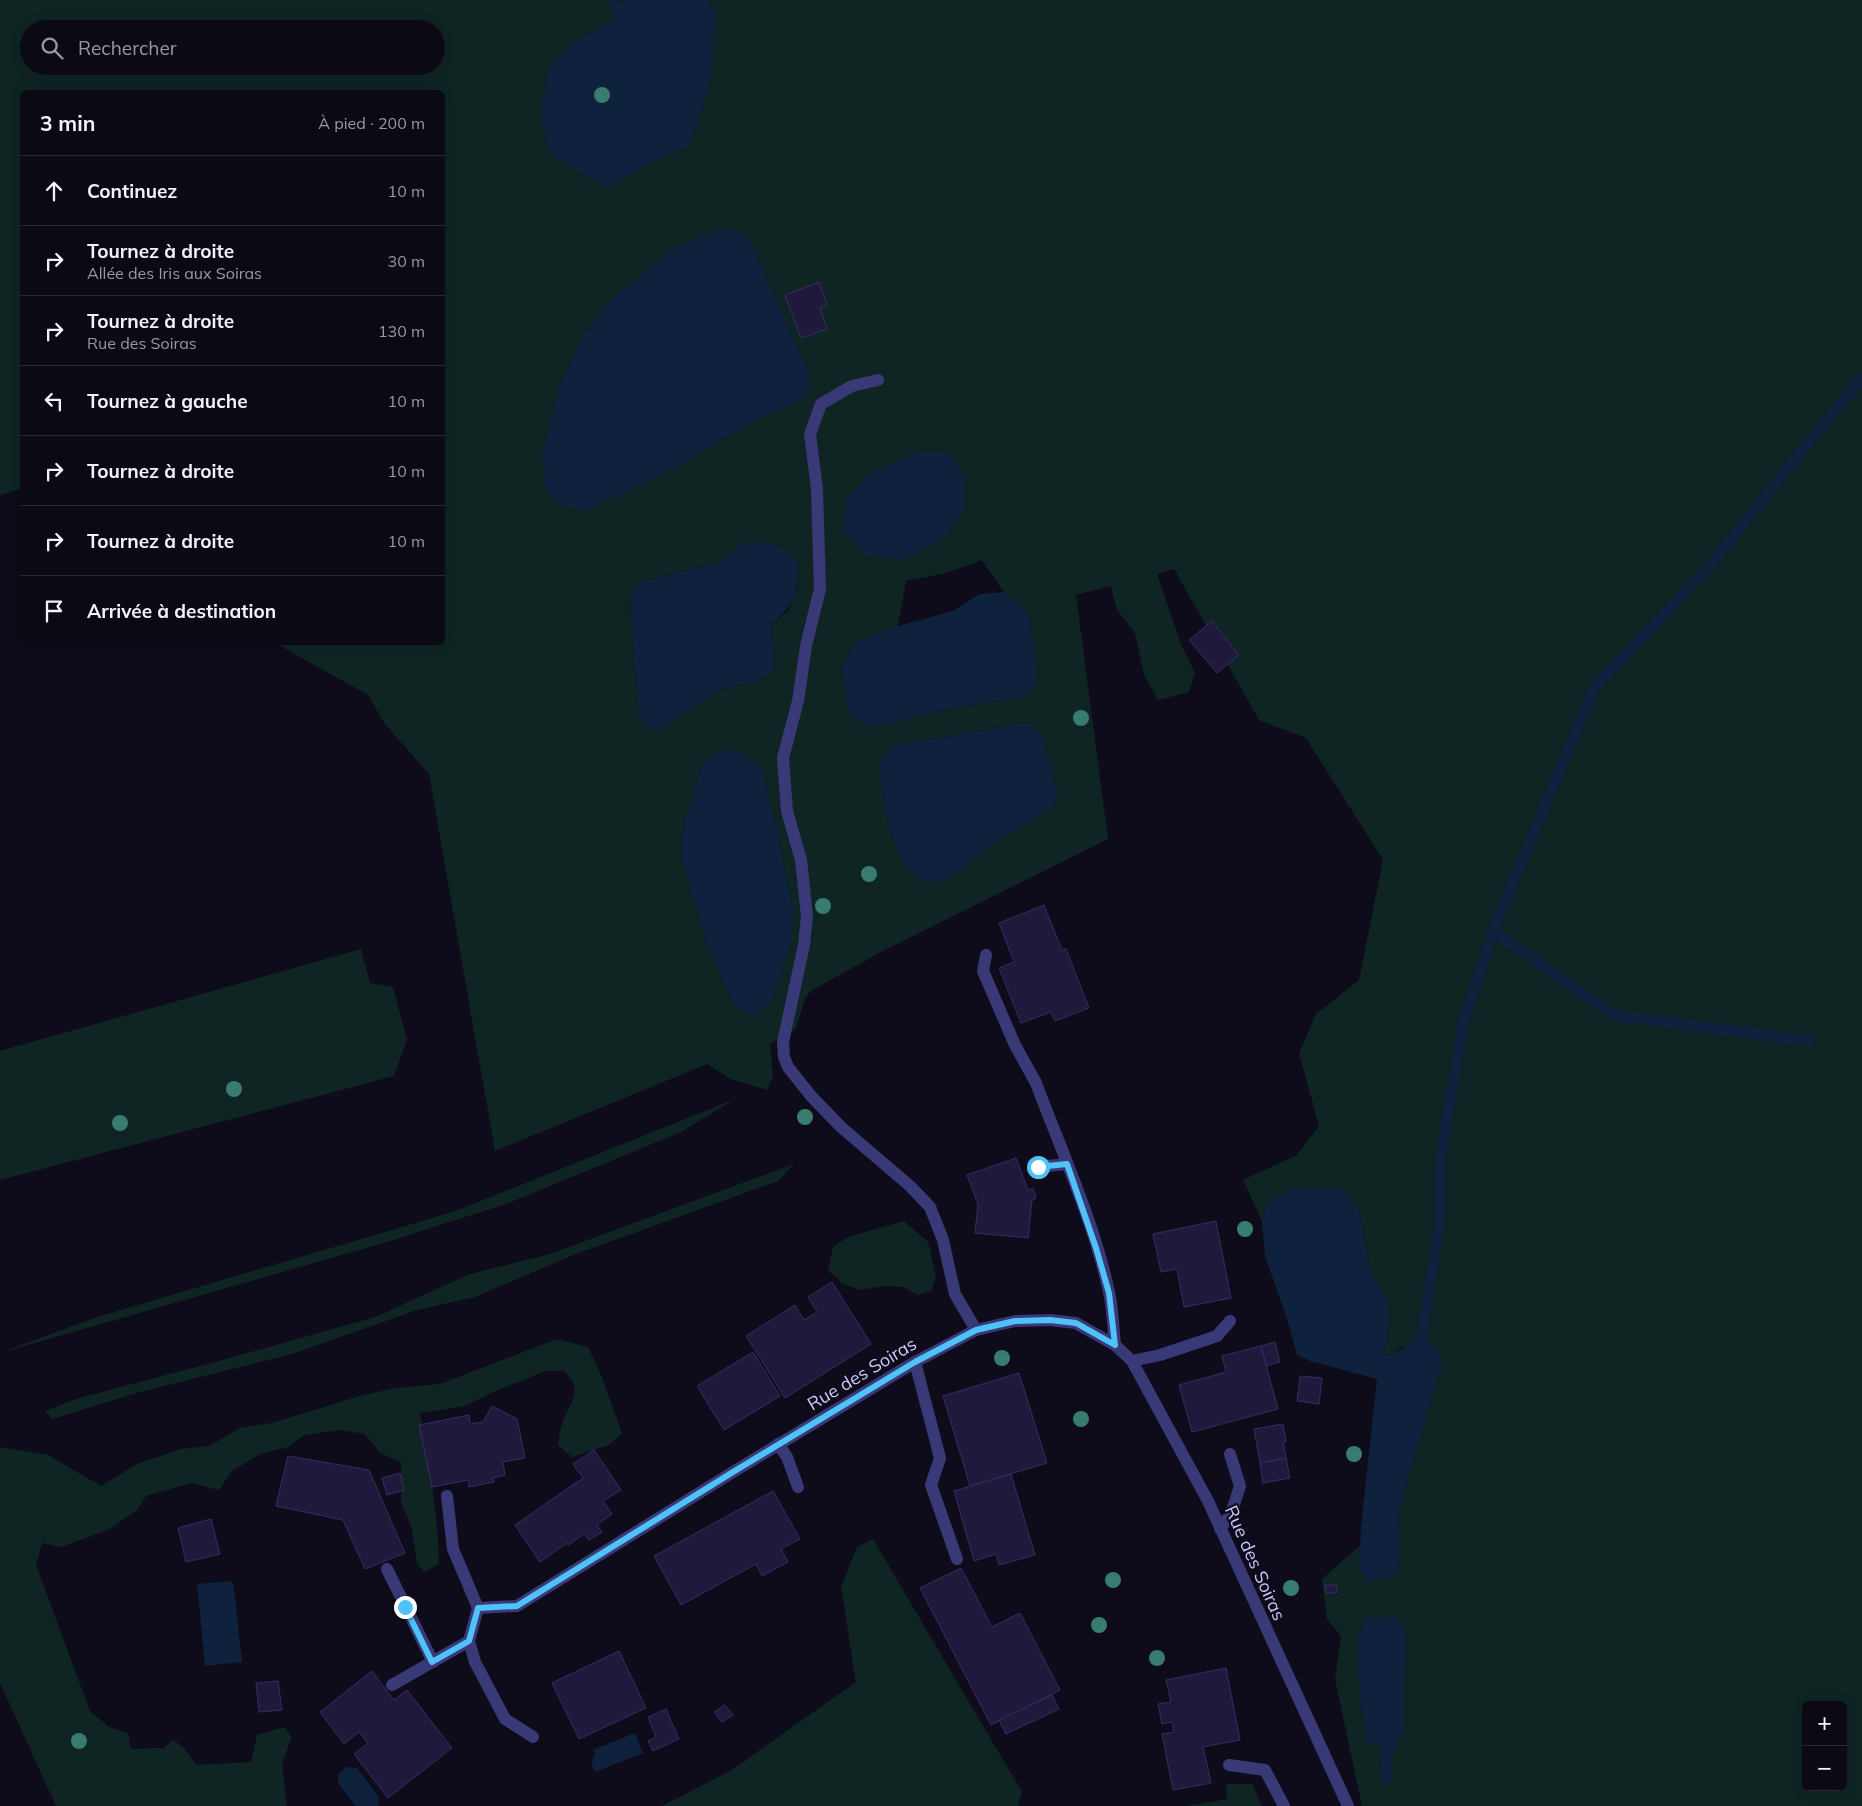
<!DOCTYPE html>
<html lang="fr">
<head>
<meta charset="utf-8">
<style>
  body { margin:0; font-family:Mulish,sans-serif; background:#181722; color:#f1f3f6 }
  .controls { position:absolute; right:15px; bottom:15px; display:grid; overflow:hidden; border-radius:8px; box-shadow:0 2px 12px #0003 }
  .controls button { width:45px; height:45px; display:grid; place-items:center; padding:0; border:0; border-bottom:1px solid #2a2a34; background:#0a0914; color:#f1f3f6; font:25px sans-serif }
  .stop { position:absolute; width:15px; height:15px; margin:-11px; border:4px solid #4fc3f7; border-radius:50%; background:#fff }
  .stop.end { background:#4fc3f7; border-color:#fff; box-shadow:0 1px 5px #0008 }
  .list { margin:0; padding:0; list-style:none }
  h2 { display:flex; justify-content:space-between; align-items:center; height:65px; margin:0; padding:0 20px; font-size:21px }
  h2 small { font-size:16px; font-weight:400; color:#999aa0 }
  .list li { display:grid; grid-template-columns:32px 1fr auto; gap:15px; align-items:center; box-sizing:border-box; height:70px; padding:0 20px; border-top:1px solid #2a2a34 }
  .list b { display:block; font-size:19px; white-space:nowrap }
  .list p { margin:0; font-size:16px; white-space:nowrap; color:#999aa0 }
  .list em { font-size:16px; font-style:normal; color:#999aa0 }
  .icon { flex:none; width:28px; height:28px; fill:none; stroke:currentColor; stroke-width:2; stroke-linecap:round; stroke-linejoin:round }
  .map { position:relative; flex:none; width:1862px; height:1806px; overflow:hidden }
  .search { position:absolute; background:#0a0914; box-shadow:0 2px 12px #0003; left:20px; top:20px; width:425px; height:55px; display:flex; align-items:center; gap:12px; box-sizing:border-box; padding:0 18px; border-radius:28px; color:#999aa0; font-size:19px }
  .panel { position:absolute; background:#0a0914; box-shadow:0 2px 12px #0003; left:20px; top:90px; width:425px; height:555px; border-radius:8px }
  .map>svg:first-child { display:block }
  .green { fill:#0f2523; fill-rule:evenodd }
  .water { fill:#0e223e }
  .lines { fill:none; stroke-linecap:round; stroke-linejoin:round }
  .stream { stroke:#0e223e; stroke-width:11 }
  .building { fill:#1f193b; stroke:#362c66 }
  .service { stroke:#393978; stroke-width:12 }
  .minor { stroke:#393978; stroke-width:12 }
  .tree { fill:#387c6f }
  .route { stroke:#4fc3f7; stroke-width:6 }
  .labels { text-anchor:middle; stroke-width:4.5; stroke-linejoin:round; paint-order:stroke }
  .street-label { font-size:18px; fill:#cdc9fc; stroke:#0e0c1b }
</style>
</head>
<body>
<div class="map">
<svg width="1862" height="1806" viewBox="0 0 1862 1806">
  <rect width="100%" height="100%" fill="#0e0c1b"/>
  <!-- green -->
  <g class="green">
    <path d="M0,0H624L617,18L581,37L606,188L645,166L716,12L708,0H1862V1806H1362L1335,1679L1341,1636L1327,1619L1322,1579L1357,1548L1374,1537L1404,1345L1391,1355L1383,1356L1389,1327V1303L1371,1272L1359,1211L1341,1189L1303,1187L1291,1189L1267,1203L1262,1221L1243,1180L1297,1155L1319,1126L1299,1053L1316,1014L1359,980L1383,860L1306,738L1259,720L1174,569L1157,574L1181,644L1195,673L1189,692L1158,700L1144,675L1135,633L1117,610L1111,586L1076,595L1108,839L877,954L811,991L805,998L796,1029L770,1044L773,1076L767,1090L731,1079L707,1064L495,1151L429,774L384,723L368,695L280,646L279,643L442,642V92H22V488L0,495ZM29,29H436V66H29ZM679,245L802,399L747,425L669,471L585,510L582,337L614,297ZM916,453L845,499L872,472ZM742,543L798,588L788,611L771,625L775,651L753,682L720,690L661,729L639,714L634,665L631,595L639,582L719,562ZM982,560L1004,592L1028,613L1017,699L982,703L920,716L855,643L898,626L906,581L946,573ZM1028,722L1053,807L997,841L903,864L889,830L880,776L897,745ZM701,767L777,831L793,911L791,945L682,833ZM1806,1705H1843V1787H1806Z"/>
    <path d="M361,949L370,983L393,987L407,1040L394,1076L0,1180V1051Z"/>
    <path d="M735,1099L681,1132L506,1204L387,1242L0,1353L94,1318L456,1211Z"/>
    <path d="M794,1164L778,1181L576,1254L475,1297L417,1310L292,1354L140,1392L52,1419L45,1411L79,1398L219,1361L375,1317L470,1274L550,1254Z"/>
    <path d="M904,1221L928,1242L936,1277L931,1291L918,1295L903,1287L884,1286L860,1290L842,1283L828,1270L833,1247L848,1237Z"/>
    <path d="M557,1339L588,1347L601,1375L622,1433L609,1445L572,1457L558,1445C559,1437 560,1429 563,1421C570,1400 585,1392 564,1371H545L496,1391L465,1406L420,1413C429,1464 438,1513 439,1564L424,1572L417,1564L412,1528L401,1503V1462L380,1453L365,1434L341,1430L304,1435L288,1447L260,1454L232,1471L219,1490L191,1483L146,1496L137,1510L110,1529L61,1547L42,1543L36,1565L90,1711L109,1727L128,1733L131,1749L164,1748L173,1739L186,1750L196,1765L251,1762L257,1735L284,1727L292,1737L282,1763L287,1806H56L0,1683V1447L48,1455L101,1486L137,1464L181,1449L209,1446L240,1428L272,1423L360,1396L396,1388L440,1384Z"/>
    <path d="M873,1539L1022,1792L1018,1806H662L730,1771L856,1682L841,1587L857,1547Z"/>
    <path d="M1226,1784H1252L1262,1806H1186L1227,1799Z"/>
  </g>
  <!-- water -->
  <g class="water">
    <path d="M624,0H708L716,12L710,84L690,145L645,166L606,188L549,152L540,113L549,68L581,37L617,18Z"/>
    <path d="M723,229L747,234L808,371L810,383L802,399L747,425L669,471L585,511L557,503L546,490L542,455L560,384L582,337L614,297L679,245Z"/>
    <path d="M916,453H949L964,477L965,509L943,539L903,560L867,556L844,533L845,499L872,472Z"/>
    <path d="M742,543H774L798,561C798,595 797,602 771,625L775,651L773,671L753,682L720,690L661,729L646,728L639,714L634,665L631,595L639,582L719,562Z"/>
    <path d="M1004,592L1028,613L1037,666L1036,688L1017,699L982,703L920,716L873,728L850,716L841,668L855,643L898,626L953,611L980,594Z"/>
    <path d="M1028,722L1042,734L1058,794L1053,807L997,841L945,881H921L903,864L889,830L880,776L881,758L897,745Z"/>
    <path d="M719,751H740L761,767L777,831L793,911L791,945L771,1002L755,1015L735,1008L706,941L682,860V833L701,767Z"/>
    <path d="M1303,1187L1341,1189L1359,1211L1371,1272L1389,1303V1327L1383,1356C1394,1356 1410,1343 1421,1337L1435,1347L1443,1361L1398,1512L1400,1561L1394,1575L1368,1582L1359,1569L1361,1527L1377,1379L1310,1361L1297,1355L1288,1322L1265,1256L1262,1221L1267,1203L1291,1189Z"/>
    <path d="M232,1581L234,1587L242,1662L205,1666L197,1584Z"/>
    <path d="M1368,1617H1397L1406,1633L1404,1728L1393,1753L1367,1742L1361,1707L1356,1639Z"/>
    <path d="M635,1733L643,1753L595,1772L591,1762L595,1755L593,1750Z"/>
    <path d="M347,1767L357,1768L378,1796L379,1804L377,1806H356L338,1783L339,1773Z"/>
  </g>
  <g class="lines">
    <!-- stream -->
    <g class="stream">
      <path d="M613,0L624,26"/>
      <path d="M1493,931L1613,1015L1809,1041"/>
      <path d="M1419,1351L1440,1223V1160L1463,1025L1493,931L1594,688L1709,567L1808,443L1862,379"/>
      <path d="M1386,1778L1387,1741"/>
    </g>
  </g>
  <!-- building -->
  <g class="building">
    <path d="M819,282L827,305L820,308L827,329L801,338L785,295Z"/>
    <path d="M1212,621L1239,655L1217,673L1189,640Z"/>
    <path d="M1044,905L1062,950L1066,949L1089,1008L1055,1021L1051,1012L1021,1023L999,968L1014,962L999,923Z"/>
    <path d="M1016,1158L1028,1190L1033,1188L1036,1198L1032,1200L1028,1238L975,1233L978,1204L967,1175Z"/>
    <path d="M1216,1221L1231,1298L1184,1307L1177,1269L1161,1272L1153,1234Z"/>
    <path d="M832,1282L871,1344L785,1398L746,1336L795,1305L804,1320L817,1312L808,1297Z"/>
    <path d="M1275,1342L1280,1362L1266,1366L1261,1346Z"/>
    <path d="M1261,1346L1278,1409L1192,1432L1179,1385L1226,1372L1222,1356Z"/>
    <path d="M753,1352L780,1396L724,1430L697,1386Z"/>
    <path d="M1019,1373L1047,1463L970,1486L943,1396Z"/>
    <path d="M1300,1376L1322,1378L1319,1404L1297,1401Z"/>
    <path d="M492,1406L517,1419L525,1458L503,1462L505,1475L493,1478L494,1482L469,1487L468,1480L432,1487L419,1425L469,1415L470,1424L483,1422Z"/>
    <path d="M1283,1424L1286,1442H1283L1286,1458L1260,1463L1254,1429Z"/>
    <path d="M594,1450L621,1490L603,1501L612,1514L597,1525L602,1532L589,1540L584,1534L568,1545L567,1543L540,1562L515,1525L583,1478L573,1464Z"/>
    <path d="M288,1456L369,1470L405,1553L365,1569L343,1520L276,1506Z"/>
    <path d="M1286,1458L1290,1478L1263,1483L1260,1463Z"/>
    <path d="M400,1473L404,1490L387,1495L382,1478Z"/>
    <path d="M1011,1474L1035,1555L999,1565L996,1554L974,1561L954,1491Z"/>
    <path d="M773,1491L800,1539L781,1549L788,1562L762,1576L756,1564L681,1605L654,1556Z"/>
    <path d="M211,1519L220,1554L186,1562L178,1528Z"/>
    <path d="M961,1568L992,1627L1020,1613L1060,1690L991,1725L920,1588Z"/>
    <path d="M1325,1585H1336L1337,1593H1326Z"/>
    <path d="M619,1651L646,1708L579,1739L552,1683Z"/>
    <path d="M1226,1668L1240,1740L1203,1747L1211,1783L1173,1790L1162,1734L1174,1732L1172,1722L1162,1724L1158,1704L1171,1702L1166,1680Z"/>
    <path d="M372,1671L394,1700L407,1690L452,1748L388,1798L354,1754L368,1743L359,1732L344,1744L320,1712Z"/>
    <path d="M278,1681L282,1710L259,1712L256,1683Z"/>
    <path d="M1052,1695L1059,1709L1006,1734L999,1720Z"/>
    <path d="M725,1705L733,1715L722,1722L714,1712Z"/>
    <path d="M666,1709L679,1739L653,1751L648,1741L656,1737L648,1717Z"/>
  </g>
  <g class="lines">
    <!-- service -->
    <g class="service">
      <path d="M878,380L852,386L821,404L810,434L817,489L820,589L806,646L798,701L783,758L787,811L801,860L807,916L804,945L783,1042L784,1057L788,1067L811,1096L841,1127L910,1186L930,1207L943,1240L955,1294L976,1330"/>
      <path d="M986,955L983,971L1015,1045L1036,1083"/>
      <path d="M1038,1167L1067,1164"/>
      <path d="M1132,1361L1160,1355L1217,1336L1230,1321"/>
      <path d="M915,1362L940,1458L931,1485L957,1559"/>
      <path d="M778,1444L787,1457L798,1487"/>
      <path d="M1220,1529L1231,1514L1240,1486L1230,1454"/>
      <path d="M387,1569L433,1662"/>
      <path d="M469,1641L475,1662L505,1719L533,1737"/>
      <path d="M392,1685L469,1641L478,1608L453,1549L447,1496"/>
      <path d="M1229,1765L1265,1770L1284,1806"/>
    </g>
    <!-- minor -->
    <g class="minor">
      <path d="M1036,1083C1061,1150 1094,1222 1109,1292C1113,1309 1113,1327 1115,1345"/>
      <path d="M478,1608L517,1606L733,1472L915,1362L976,1330L1015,1321L1050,1320L1076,1323L1115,1345L1132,1361L1208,1501L1348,1806"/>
    </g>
  </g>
  <!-- trees -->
  <g class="tree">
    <circle cx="602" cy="95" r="8"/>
    <circle cx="1081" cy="718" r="8"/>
    <circle cx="869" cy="874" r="8"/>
    <circle cx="823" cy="906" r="8"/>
    <circle cx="234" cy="1089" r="8"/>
    <circle cx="805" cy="1117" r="8"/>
    <circle cx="120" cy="1123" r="8"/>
    <circle cx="1245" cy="1229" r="8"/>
    <circle cx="1002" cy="1358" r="8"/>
    <circle cx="1081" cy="1419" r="8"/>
    <circle cx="1354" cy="1454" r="8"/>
    <circle cx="1113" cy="1580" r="8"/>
    <circle cx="1291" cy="1588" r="8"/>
    <circle cx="1099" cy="1625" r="8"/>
    <circle cx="1157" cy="1658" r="8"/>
    <circle cx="79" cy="1741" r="8"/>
  </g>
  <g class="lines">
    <!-- route -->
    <path class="route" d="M405,1607L432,1662L469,1641L478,1608L517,1606L733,1472L915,1362L976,1330L1015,1321L1050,1320L1076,1323L1115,1345L1109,1293L1096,1248L1067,1164L1038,1167"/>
  </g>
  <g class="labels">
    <!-- street labels -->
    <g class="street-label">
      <text transform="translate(862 1374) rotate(-31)" y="6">Rue des Soiras</text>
      <text transform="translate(1255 1563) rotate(66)" y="6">Rue des Soiras</text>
    </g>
  </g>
</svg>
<div class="controls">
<button>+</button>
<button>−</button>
</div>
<div class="stop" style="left:1038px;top:1167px"></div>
<div class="stop end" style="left:405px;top:1607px"></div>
<div class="search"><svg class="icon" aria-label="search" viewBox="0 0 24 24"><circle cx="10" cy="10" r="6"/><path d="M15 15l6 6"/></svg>Rechercher</div>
<section class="panel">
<h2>3 min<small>À pied · 200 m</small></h2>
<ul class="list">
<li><svg class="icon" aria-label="ahead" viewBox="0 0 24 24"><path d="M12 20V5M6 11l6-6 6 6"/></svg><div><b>Continuez</b></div><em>10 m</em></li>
<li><svg class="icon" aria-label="right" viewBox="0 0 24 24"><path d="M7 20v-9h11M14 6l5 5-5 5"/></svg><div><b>Tournez à droite</b><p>Allée des Iris aux Soiras</p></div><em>30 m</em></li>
<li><svg class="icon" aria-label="right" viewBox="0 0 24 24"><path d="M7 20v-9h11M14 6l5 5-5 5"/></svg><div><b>Tournez à droite</b><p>Rue des Soiras</p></div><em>130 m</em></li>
<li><svg class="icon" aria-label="left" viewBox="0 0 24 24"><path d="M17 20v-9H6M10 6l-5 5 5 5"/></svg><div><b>Tournez à gauche</b></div><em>10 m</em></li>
<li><svg class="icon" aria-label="right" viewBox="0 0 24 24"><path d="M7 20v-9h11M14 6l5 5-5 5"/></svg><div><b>Tournez à droite</b></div><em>10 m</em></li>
<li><svg class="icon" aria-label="right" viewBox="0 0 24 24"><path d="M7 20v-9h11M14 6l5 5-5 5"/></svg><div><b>Tournez à droite</b></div><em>10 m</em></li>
<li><svg class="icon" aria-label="arrive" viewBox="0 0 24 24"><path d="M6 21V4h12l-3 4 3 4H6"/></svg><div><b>Arrivée à destination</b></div></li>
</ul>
</section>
</div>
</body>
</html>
